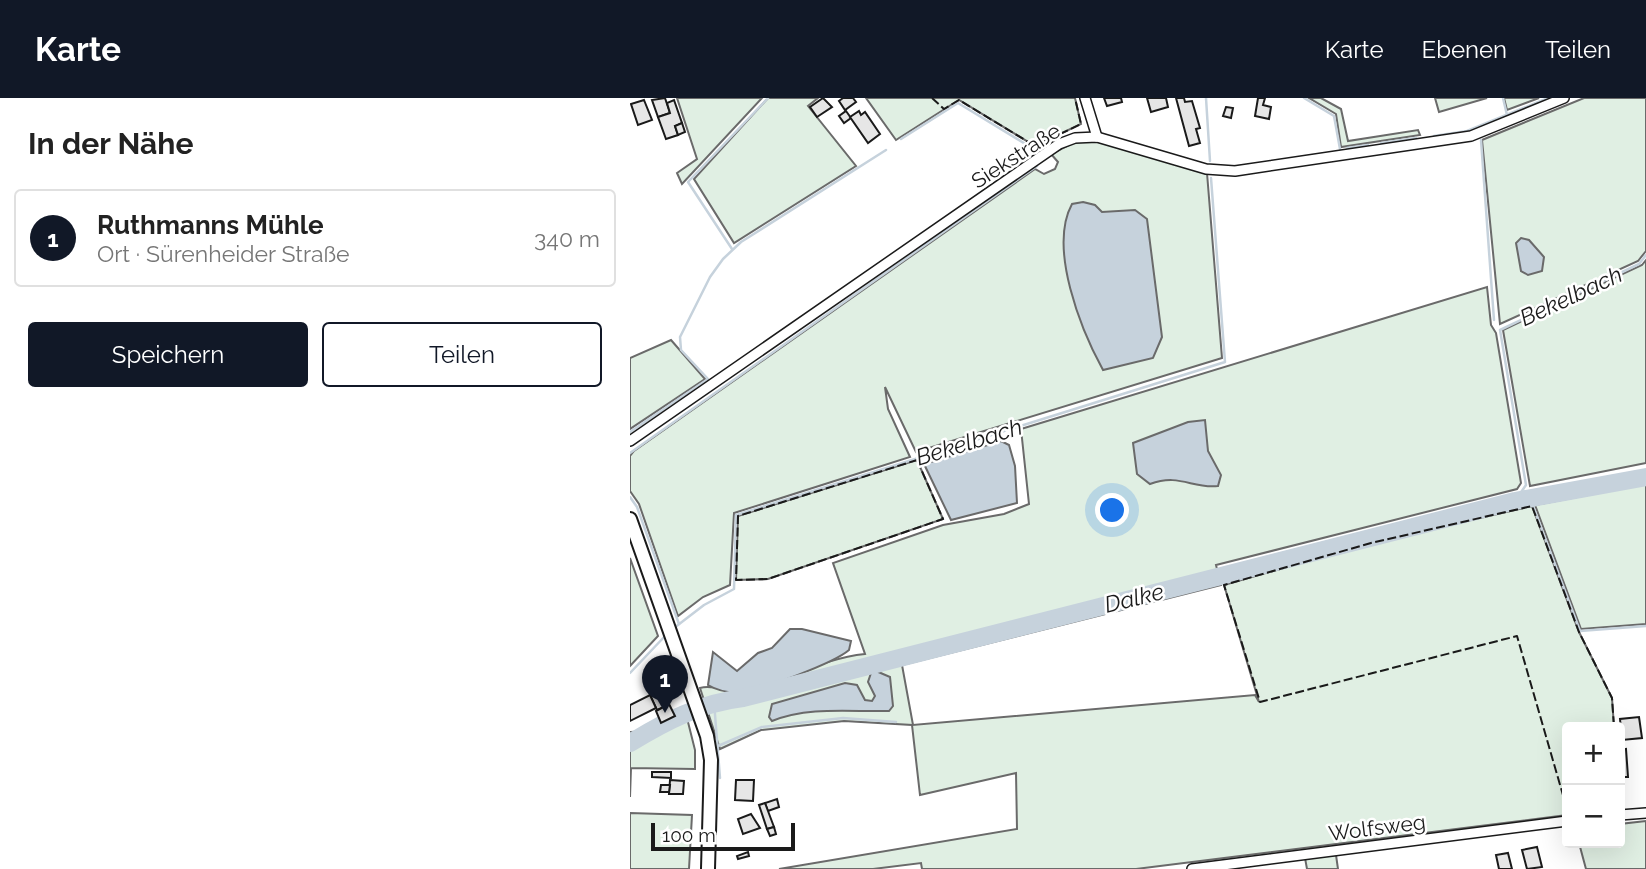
<!DOCTYPE html>
<html lang="de">
<head>
<meta charset="utf-8">
<style>
  body { margin:0; font-family:Raleway,sans-serif; background:#f6f6f6; color:#222 }
  .controls { position:absolute; right:21px; bottom:21px; display:grid; overflow:hidden; border-radius:7px; box-shadow:0 7px 28px #0002 }
  .controls button { width:63px; height:63px; display:grid; place-items:center; padding:0; border:0; border-bottom:2px solid #e0e0e0; background:#fff; color:#222; font:35px sans-serif }
  .scale { position:absolute; left:21px; bottom:18px; width:144px; box-sizing:border-box; padding-left:7px; border:4px solid #1a1a1a; border-top:0; font-size:19px; line-height:24px; white-space:nowrap; color:#1a1a1a; -webkit-text-stroke:5px #fff; paint-order:stroke }
  .you { position:absolute; left:483px; top:413px; width:24px; height:24px; margin:-18px; border:5px solid #fff; border-radius:50%; background:#1a73e8; box-shadow:0 0 0 10px #1a73e833 }
  .badge { display:grid; place-items:center; width:46px; height:46px; border-radius:50%; background:#111827; color:#fff; font-size:23px; font-weight:700 }
  .pin { position:absolute; translate:-50% -58px; filter:drop-shadow(0 2px 4px #0008) }
  .pin::after { content:''; position:absolute; top:37px; width:24px; height:21px; background:inherit; clip-path:polygon(0 0,100% 0,50% 100%) }
  .list { margin:0; padding:0; list-style:none }
  h2 { display:flex; justify-content:space-between; align-items:center; height:91px; margin:0; padding:0 28px; font-size:30px }
  h2 small { font-size:23px; font-weight:400; color:#767676 }
  .list li { display:grid; grid-template-columns:46px 1fr auto; gap:21px; align-items:center; box-sizing:border-box; height:98px; margin:0 14px 14px; padding:0 14px; border:2px solid #e0e0e0; border-radius:7px }
  .list b { display:block; font-size:26px; white-space:nowrap }
  .list p { margin:0; font-size:23px; white-space:nowrap; color:#767676 }
  .list em { font-size:23px; font-style:normal; color:#767676 }
  .actions { display:flex; gap:14px; padding:21px 28px }
  .actions a { flex:1; padding:16px 0; border:2px solid #111827; border-radius:7px; text-align:center; font-size:24px; color:#111827 }
  .actions .main { background:#111827; color:#fff }
  .map { position:relative; flex:none; width:1016px; height:771px; overflow:hidden }
  header { display:flex; align-items:center; gap:42px; box-sizing:border-box; height:98px; padding:0 35px; background:#111827; color:#fff }
  header strong { font-size:33px }
  nav { display:flex; gap:38px; margin-inline-start:auto; font-size:24px }
  main { display:flex }
  aside { flex:1; background:#fff }
  .map>svg:first-child { display:block }
  .green { fill:#e0efe3; stroke:#6a6a6a; stroke-width:2 }
  .water { fill:#c6d2dc; stroke:#6a6a6a; stroke-width:2 }
  .lines { fill:none; stroke-linecap:round; stroke-linejoin:round }
  .stream { stroke:#c6d2dc; stroke-width:2.5 }
  .river { stroke:#c6d2dc; stroke-width:18 }
  .building { fill:#e6e6e6; stroke:#1a1a1a; stroke-width:2 }
  .street-casing { stroke:#1a1a1a; stroke-width:12 }
  .secondary-casing { stroke:#1a1a1a; stroke-width:16 }
  .street { stroke:#fff; stroke-width:9 }
  .secondary { stroke:#fff; stroke-width:12 }
  .fence { stroke:#1a1a1a; stroke-width:2; stroke-dasharray:9 3.5; stroke-linecap:butt }
  .labels { text-anchor:middle; stroke-width:5; stroke-linejoin:round; paint-order:stroke }
  .street-label { font-size:21px; fill:#1a1a1a; stroke:#fff }
  .water-label { font-size:23px; font-style:italic; fill:#1a1a1a; stroke:#fff }
</style>
</head>
<body>
<header>
<strong>Karte</strong>
<nav><a>Karte</a><a>Ebenen</a><a>Teilen</a></nav>
</header>
<main>
<aside>
<h2>In der Nähe<small></small></h2>
<ul class="list">
<li><span class="badge">1</span><div><b>Ruthmanns Mühle</b><p>Ort · Sürenheider Straße</p></div><em>340 m</em></li>
</ul>
<div class="actions"><a class="main">Speichern</a><a>Teilen</a></div>
</aside>
<div class="map">
<svg width="1016" height="771" viewBox="0 0 1016 771">
  <rect width="100%" height="100%" fill="#fff"/>
  <!-- green -->
  <g class="green">
    <path d="M47,0H132L52,86L47,75L67,61Z"/>
    <path d="M138,0H188L178,8L226,68L104,145L64,81Z"/>
    <path d="M236,0H445L451,26L405,48L329,2L266,42Z"/>
    <path d="M679,0H691L711,11L718,43L788,32L790,37L711,49L706,16Z"/>
    <path d="M805,0H857L809,14Z"/>
    <path d="M874,0H909L877,12Z"/>
    <path d="M954,0H1016V153L1008,163L870,226L852,42Z"/>
    <path d="M463,42L577,75L592,260L286,354L255,289L258,311L280,359L104,415L100,487L73,499L48,518L9,406L0,393V358L4,353L405,71L414,76L425,71L428,64L421,56L447,43Z"/>
    <path d="M1016,162V365L900,388L873,232L1012,167Z"/>
    <path d="M857,189L861,227L866,235L891,385L887,391L586,467L591,487L272,567L283,627L625,597L629,604L594,487L741,445L902,408L949,534L982,600L984,629H937V717L506,771H292L291,765L243,771H149L387,731L386,675L290,697L282,627L214,623L131,632L90,651L70,590C82,586 99,594 113,594C154,584 193,560 235,556L203,465L313,427L374,416L399,406L391,331Z"/>
    <path d="M41,242L75,281L0,331V260Z"/>
    <path d="M287,362L313,421L138,481L106,482L108,418Z"/>
    <path d="M1016,386V526L951,531L905,407Z"/>
    <path d="M0,460L28,538L0,568Z"/>
    <path d="M57,620L65,652V671L1,670L0,699V634L24,633Z"/>
    <path d="M0,715L62,717L59,771H0Z"/>
    <path d="M1016,723V771H956L949,745H990V726Z"/>
    <path d="M706,757L708,771H677L675,760Z"/>
  </g>
  <!-- water -->
  <g class="water">
    <path d="M453,104L465,107L472,114L505,112L517,121L532,239L523,260L473,272C451,232 418,150 442,106Z"/>
    <path d="M891,140L899,142L914,159L912,173L898,177L891,173L886,145Z"/>
    <path d="M575,322L578,353L591,377L588,388C562,391 550,375 520,386L507,376L503,345L558,324Z"/>
    <path d="M371,343L379,347L385,368L387,405L321,422L294,366Z"/>
    <path d="M160,531H172L221,543L219,552C204,565 132,592 111,594C99,595 88,593 78,587L83,554L107,573L128,555L142,550Z"/>
    <path d="M246,573L260,579L263,608L259,613C221,614 179,608 142,623L139,619L142,606L215,585L227,587L235,602L242,603L245,598L238,584L241,575Z"/>
  </g>
  <g class="lines">
    <!-- stream -->
    <g class="stream">
      <path d="M576,0L580,63"/>
      <path d="M674,0L704,18L710,51"/>
      <path d="M873,0L877,17"/>
      <path d="M804,38L837,33L918,0"/>
      <path d="M271,41L328,5L402,50"/>
      <path d="M851,42L864,222"/>
      <path d="M751,45L786,40"/>
      <path d="M717,50L738,47"/>
      <path d="M102,151L58,84L138,0"/>
      <path d="M0,334L78,281L51,252L50,239L80,179L93,161L111,144L256,52"/>
      <path d="M0,355L407,68"/>
      <path d="M0,399L7,409L49,526"/>
      <path d="M900,400L950,533L1016,528"/>
      <path d="M885,403L896,387L870,232L1009,166L1016,157"/>
      <path d="M44,530L74,507L104,491L106,417L595,264L581,80"/>
      <path d="M0,575L36,537"/>
      <path d="M84,604L90,680"/>
      <path d="M88,648L132,629L213,620L266,624"/>
    </g>
    <!-- river -->
    <path class="river" d="M0,645C36,623 71,605 113,600L885,403L1016,379"/>
  </g>
  <!-- building -->
  <g class="building">
    <path d="M35,0L40,15L28,19L22,2Z"/>
    <path d="M193,0L202,9L187,19L180,9Z"/>
    <path d="M213,0H223L226,4L215,12L209,3Z"/>
    <path d="M474,0H491L492,4L477,8Z"/>
    <path d="M517,0H536L538,9L521,14Z"/>
    <path d="M546,0H554L555,4L562,3L570,30L566,31L570,45L559,48Z"/>
    <path d="M628,0H635L633,7L641,9L639,21L625,18Z"/>
    <path d="M14,2L22,22L8,27L1,6Z"/>
    <path d="M44,2L52,25L45,28L48,37L36,41L28,19L40,15L37,5Z"/>
    <path d="M596,9L603,10L601,20L593,18Z"/>
    <path d="M216,13L221,20L214,25L209,18Z"/>
    <path d="M229,13L231,17L235,14L250,36L238,45L220,19Z"/>
    <path d="M52,25L55,34L48,37L45,28Z"/>
    <path d="M25,561L32,567L26,575L19,569Z"/>
    <path d="M19,569L27,576L23,580L15,573Z"/>
    <path d="M32,591L39,607L27,612L20,597Z"/>
    <path d="M20,597L26,610L0,623V607Z"/>
    <path d="M39,606L45,618L31,625L26,613Z"/>
    <path d="M1009,619L1012,640L992,642L990,621Z"/>
    <path d="M996,651L998,679H990V652Z"/>
    <path d="M22,674H41V680L22,679Z"/>
    <path d="M40,682L54,683L53,696H39Z"/>
    <path d="M106,682H124L123,703L105,702Z"/>
    <path d="M31,687H40L39,694H30Z"/>
    <path d="M147,701L149,709L138,713L135,705Z"/>
    <path d="M135,705L144,729L137,731L129,707Z"/>
    <path d="M121,716L130,730L113,736L108,721Z"/>
    <path d="M144,729L146,736L140,738L137,731Z"/>
    <path d="M907,749L912,769L897,771L892,752Z"/>
    <path d="M118,754L119,758L108,761L107,758Z"/>
    <path d="M878,755L882,771H869L866,757Z"/>
  </g>
  <g class="lines">
    <!-- street casing -->
    <g class="street-casing">
      <g id="street">
        <path d="M455,0L467,39"/>
        <path d="M0,343L429,46L445,40L467,39L576,71L605,73L841,38L934,0"/>
        <path d="M990,717L1016,715"/>
        <path d="M562,771L937,723"/>
      </g>
    </g>
    <!-- secondary casing -->
    <g class="secondary-casing">
      <path id="secondary" d="M0,421L77,638L81,662L78,771"/>
    </g>
    <!-- street -->
    <use href="#street" class="street"/>
    <!-- secondary -->
    <use href="#secondary" class="secondary"/>
    <!-- fence -->
    <g class="fence">
      <path d="M302,0L314,11L329,2L405,48L451,26L445,0"/>
      <path d="M287,362L313,421L138,481L106,482L108,418Z"/>
      <path d="M937,711L887,538L630,604L594,487L741,445L902,408L949,534L982,600L984,629"/>
    </g>
  </g>
  <g class="labels">
    <!-- street labels -->
    <g class="street-label">
      <text transform="translate(386 58) rotate(-33)" y="7">Siekstraße</text>
      <text transform="translate(747 730) rotate(-7)" y="7">Wolfsweg</text>
    </g>
    <!-- water labels -->
    <g class="water-label">
      <text transform="translate(941 198) rotate(-25)" y="8">Bekelbach</text>
      <text transform="translate(339 344) rotate(-17)" y="8">Bekelbach</text>
      <text transform="translate(504 500) rotate(-14)" y="8">Dalke</text>
    </g>
  </g>
</svg>
<div class="controls">
<button>+</button>
<button>−</button>
</div>
<div class="scale">100 m</div>
<div class="you"></div>
<div class="pin badge" style="left:35px;top:615px">1</div>
</div>
</main>
</body>
</html>
